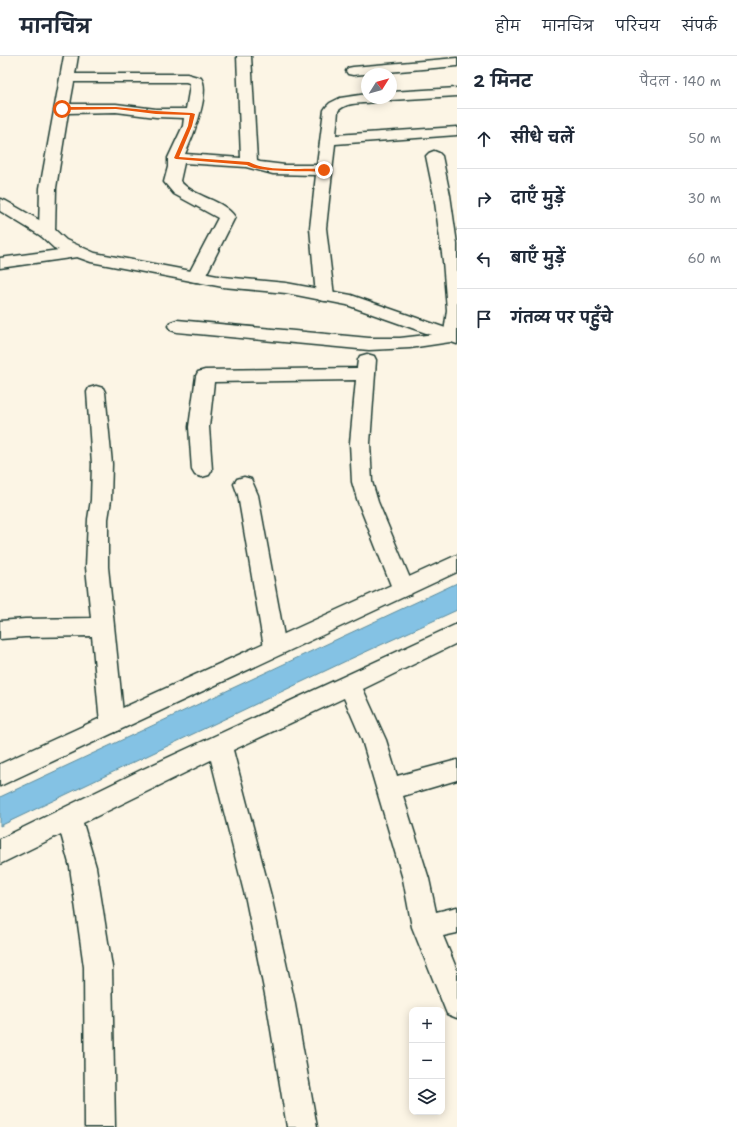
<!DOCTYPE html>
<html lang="hi">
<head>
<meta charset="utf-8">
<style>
  body { margin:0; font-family:"Shantell Sans","Playpen Sans Deva",sans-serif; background:#f6f6f7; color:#1f2937 }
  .controls { position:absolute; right:12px; bottom:12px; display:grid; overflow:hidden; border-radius:8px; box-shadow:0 2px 10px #0003 }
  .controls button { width:36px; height:36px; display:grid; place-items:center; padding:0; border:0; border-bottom:1px solid #e0e1e3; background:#fff; color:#1f2937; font:20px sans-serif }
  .compass { position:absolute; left:361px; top:12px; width:36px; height:36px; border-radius:50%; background:#fff; box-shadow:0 2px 10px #0003; rotate:53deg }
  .stop { position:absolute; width:12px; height:12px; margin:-9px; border:3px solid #ea580c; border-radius:50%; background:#fff }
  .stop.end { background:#ea580c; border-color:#fff; box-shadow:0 1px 4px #0008 }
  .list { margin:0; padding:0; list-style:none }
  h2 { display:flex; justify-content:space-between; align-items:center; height:52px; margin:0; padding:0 16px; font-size:17px }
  h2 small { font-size:13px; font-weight:400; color:#747a83 }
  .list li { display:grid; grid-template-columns:26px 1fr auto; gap:12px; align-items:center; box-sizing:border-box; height:60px; padding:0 16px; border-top:1px solid #e0e1e3 }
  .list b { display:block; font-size:15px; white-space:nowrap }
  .list em { font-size:13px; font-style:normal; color:#747a83 }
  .icon { flex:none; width:22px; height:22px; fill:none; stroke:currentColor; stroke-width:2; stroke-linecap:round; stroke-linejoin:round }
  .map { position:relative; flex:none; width:457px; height:1071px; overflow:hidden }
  header { display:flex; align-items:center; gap:24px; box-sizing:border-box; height:56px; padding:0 20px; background:#fff; border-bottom:1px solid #e0e1e3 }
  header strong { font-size:19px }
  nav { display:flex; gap:22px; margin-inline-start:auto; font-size:14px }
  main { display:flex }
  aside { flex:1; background:#fff }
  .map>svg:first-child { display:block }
  .water { fill:#84c2e4; stroke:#5c8d9e }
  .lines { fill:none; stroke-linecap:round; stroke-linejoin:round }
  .minor-casing { stroke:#1f3d34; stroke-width:3 }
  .tertiary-casing { stroke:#1f3d34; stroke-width:3 }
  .minor { fill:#fcf5e5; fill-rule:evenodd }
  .tertiary { fill:#fcf5e5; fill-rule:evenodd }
  .route { fill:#ea580c }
</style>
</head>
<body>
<header>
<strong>मानचित्र</strong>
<nav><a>होम</a><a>मानचित्र</a><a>परिचय</a><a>संपर्क</a></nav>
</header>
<main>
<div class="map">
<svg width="457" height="1071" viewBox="0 0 457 1071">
  <rect width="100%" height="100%" fill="#fcf5e5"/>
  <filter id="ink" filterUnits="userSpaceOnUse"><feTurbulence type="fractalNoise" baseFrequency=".025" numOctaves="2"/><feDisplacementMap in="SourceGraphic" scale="8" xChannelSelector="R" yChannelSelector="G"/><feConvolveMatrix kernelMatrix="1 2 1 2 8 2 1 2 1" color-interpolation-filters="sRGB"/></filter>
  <g filter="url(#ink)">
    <!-- water -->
    <path class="water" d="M457,527V554L348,604L0,770V741Z"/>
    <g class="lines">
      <!-- minor casing -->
      <g class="minor-casing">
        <g id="minor">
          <path d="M64,0H78L75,18H187L201,22C211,36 192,83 185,98L241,102L237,0H251L257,105L260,106L285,109H317L324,54L326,51L330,47L340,42L367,38V42H381L379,45C365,49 349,44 338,55L336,79L457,71V79L335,88L326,172L334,240L331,244L325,245L319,244L316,240L310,172L316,119L273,118L246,111L184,107L180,125C195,142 223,143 235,161L205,221L202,225L196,226L190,225L187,221L218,162L174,138L164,126L168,111V102L183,70L184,62L156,61L116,56L68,57L56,132L55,176L53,180L47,181L41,180L39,176L40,132ZM74,26H186L189,27L190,30L186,53H156L116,48H70Z"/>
          <path d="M457,2V10L353,19L348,18L346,15L348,12L353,11Z"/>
          <path d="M457,32V40L391,44L385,42H391V36Z"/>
          <path d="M434,95L439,97L442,100L450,139L457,188V285L410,292L369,294L177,276L171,274L168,270L171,266L177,264L369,282H400L444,277L447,254L443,205L434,139L426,100L429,97Z"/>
          <path d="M367,298L374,300L376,304L370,387L372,426L378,446L414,532L411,538L403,540L395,538L392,532L358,446L352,426L350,387L356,324L214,326L209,371L212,414L209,419L202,421L195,419L192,414L189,371L196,320L198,316L205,314L357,312L358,304L360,300Z"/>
          <path d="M96,330L103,332L105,336L112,408L111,444L108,463V511L124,667L120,674L112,677L104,674L100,667L92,580L25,581L0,583V565L25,563L91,562L86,511L88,463L91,444L92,408L87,336L89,332Z"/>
          <path d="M244,421L251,423L258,439L286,591L283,597L275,600L267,597L264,591L238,439L234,428L237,423Z"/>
          <path d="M457,568V587L363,633L386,684L397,720L457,704V724L403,740L429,823L436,856L457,851V877L443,880L457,914V962L447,958L412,871L403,823L362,684L344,642L233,694L272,844L294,943L317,1071H287L266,943L246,844L211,704L83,767L96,811L112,911L115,1071H85L84,911L70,811L61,778L0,808V783L139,715Z"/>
        </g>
      </g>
      <!-- tertiary casing -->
      <g class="tertiary-casing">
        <g id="tertiary">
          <path d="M0,143L6,145L53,172L66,184L95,197L223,221L286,227L351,239L457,276V288L347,249L286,237L223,231L91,206L77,201L0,212V202L59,194L54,192L41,180L0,155Z"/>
          <path d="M457,499V516L0,730V708Z"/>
        </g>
      </g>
      <!-- minor -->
      <use href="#minor" class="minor"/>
      <!-- tertiary -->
      <use href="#tertiary" class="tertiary"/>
    </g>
  </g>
  <!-- route -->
  <path class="route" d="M62,51H116L156,55L192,57L195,58L192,70L179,101L249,106C268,116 302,112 324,113L327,114L324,116C309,115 258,117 247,109L176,103L174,102L188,70L190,59L156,58L116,53L60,54Z"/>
</svg>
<div class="controls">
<button>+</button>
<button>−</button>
<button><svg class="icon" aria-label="layers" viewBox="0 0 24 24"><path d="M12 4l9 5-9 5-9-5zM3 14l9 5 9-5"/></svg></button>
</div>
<svg class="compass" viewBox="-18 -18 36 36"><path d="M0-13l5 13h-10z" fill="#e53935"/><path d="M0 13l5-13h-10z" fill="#747a83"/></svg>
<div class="stop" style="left:62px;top:53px"></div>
<div class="stop end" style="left:324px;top:114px"></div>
</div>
<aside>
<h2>2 मिनट<small>पैदल · 140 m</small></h2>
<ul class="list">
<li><svg class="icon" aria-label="ahead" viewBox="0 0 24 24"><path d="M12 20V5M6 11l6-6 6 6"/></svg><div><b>सीधे चलें</b></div><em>50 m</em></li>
<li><svg class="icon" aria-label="right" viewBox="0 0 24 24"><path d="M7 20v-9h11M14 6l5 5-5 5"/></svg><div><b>दाएँ मुड़ें</b></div><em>30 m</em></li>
<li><svg class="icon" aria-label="left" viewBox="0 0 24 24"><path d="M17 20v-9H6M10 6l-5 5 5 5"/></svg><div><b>बाएँ मुड़ें</b></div><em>60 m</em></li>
<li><svg class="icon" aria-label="arrive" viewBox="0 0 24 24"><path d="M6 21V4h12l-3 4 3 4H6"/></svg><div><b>गंतव्य पर पहुँचे</b></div></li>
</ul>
</aside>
</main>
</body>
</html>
